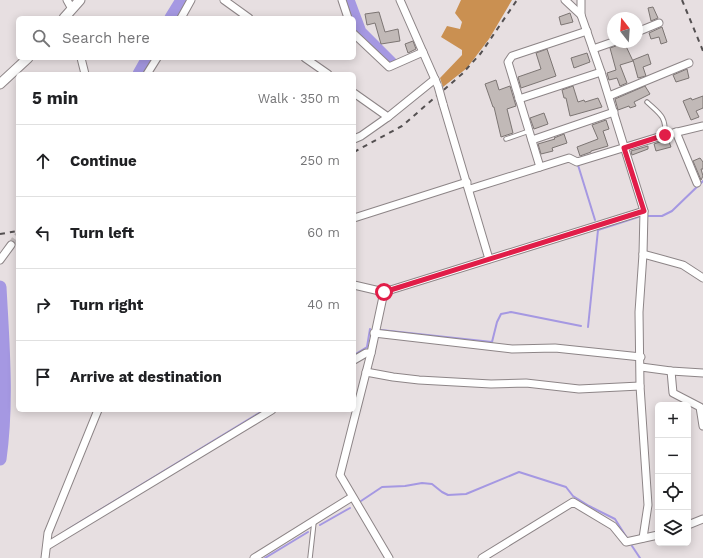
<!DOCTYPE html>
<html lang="en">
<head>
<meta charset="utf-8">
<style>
  body { margin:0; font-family:"Work Sans",sans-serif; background:#f6f6f6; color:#202124 }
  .controls { position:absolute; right:12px; bottom:12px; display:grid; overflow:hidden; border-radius:6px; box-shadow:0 2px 10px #0003 }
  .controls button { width:36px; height:36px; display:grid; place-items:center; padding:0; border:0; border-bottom:1px solid #e0e0e0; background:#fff; color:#202124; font:20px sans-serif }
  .compass { position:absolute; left:607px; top:12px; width:36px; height:36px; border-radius:50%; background:#fff; box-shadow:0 2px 10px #0003; rotate:343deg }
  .stop { position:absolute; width:12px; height:12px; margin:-9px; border:3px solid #e11d48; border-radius:50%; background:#fff }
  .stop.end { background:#e11d48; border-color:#fff; box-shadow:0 1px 4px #0008 }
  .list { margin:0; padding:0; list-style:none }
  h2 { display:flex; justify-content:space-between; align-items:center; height:52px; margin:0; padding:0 16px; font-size:17px }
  h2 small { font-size:13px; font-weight:400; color:#757577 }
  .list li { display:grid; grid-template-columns:26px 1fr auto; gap:12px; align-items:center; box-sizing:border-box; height:72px; padding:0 16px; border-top:1px solid #e0e0e0 }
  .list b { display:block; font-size:15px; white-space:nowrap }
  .list em { font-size:13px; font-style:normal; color:#757577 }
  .icon { flex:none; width:22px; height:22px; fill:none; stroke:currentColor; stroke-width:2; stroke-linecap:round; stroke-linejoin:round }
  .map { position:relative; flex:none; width:703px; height:558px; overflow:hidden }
  .search { position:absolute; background:#fff; box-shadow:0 2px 10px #0003; left:16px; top:16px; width:340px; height:44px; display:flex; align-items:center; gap:10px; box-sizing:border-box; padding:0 14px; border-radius:6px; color:#757577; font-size:15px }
  .panel { position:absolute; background:#fff; box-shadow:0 2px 10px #0003; left:16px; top:72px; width:340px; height:340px; border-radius:6px }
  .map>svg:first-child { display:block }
  .forest { fill:#ca9051 }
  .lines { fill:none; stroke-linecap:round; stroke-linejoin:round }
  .stream { stroke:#a598e2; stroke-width:2 }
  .river { stroke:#a598e2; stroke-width:13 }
  .building { fill:#c1b9b7; stroke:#7c7573 }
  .street-tunnel { stroke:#c0b9ba; stroke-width:7; stroke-dasharray:7 3.5; stroke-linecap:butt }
  .lane-casing { stroke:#8d8587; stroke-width:5.5 }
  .street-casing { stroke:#8d8587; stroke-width:9 }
  .secondary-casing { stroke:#8d8587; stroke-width:11 }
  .lane { stroke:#fff; stroke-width:3.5 }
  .street { stroke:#fff; stroke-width:7 }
  .secondary { stroke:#fff; stroke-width:9 }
  .rail { stroke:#545051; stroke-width:2; stroke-dasharray:5 5; stroke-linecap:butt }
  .street-bridge-casing { stroke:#8d8587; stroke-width:9; stroke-linecap:butt }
  .street-bridge { stroke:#fff; stroke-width:7 }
  .route { stroke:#e11d48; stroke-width:5 }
</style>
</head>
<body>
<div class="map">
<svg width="703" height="558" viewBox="0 0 703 558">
  <rect width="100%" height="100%" fill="#e7dfe1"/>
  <!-- forest -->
  <path class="forest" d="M461,0H512L489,39L467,68L443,87L440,78L462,55V50L441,37L447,26L460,29L462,22L455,13Z"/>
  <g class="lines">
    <!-- stream -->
    <g class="stream">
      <path d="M578,165L595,220"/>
      <path d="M648,216H662L672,211L703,181"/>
      <path d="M588,327L598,230L638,217"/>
      <path d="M381,330L492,342L497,322L501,314L511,312L581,326"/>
      <path d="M354,355L367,347L370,329"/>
      <path d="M361,501L382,487L405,486L422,483L432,484L442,492L448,495L466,494L519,472L566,487L573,496L589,506L615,519L627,538"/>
      <path d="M320,525L350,508"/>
      <path d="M67,530L264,410"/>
      <path d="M632,546L640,558"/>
      <path d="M265,558L308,532"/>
    </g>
    <!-- river -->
    <g class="river">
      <path d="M348,0L360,32L391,63"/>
      <path d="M171,18L182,0"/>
      <path d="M139,74L148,58"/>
      <path d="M0,287C3,344 8,402 0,459"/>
    </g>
  </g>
  <!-- building -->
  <g class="building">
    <path d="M653,7L658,18L651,21L648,8Z"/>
    <path d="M379,12L385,32L398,29L400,41L381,44L375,23L367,25L365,14Z"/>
    <path d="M570,13L573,22L561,25L559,17Z"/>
    <path d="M662,27L667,42L661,44L659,37L651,39L649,33Z"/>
    <path d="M413,41L416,49L408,53L405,44Z"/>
    <path d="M618,42H624L633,61L620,65L627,83L620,86L617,78L609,80L607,73L616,70L610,48L616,46Z"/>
    <path d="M547,49L556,76L521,88L518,77L541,69L536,53Z"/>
    <path d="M587,53L590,62L574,68L571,58Z"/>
    <path d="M648,54L651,64L643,67L646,76L638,78L633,60Z"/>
    <path d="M687,69L689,78L676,82L673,75Z"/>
    <path d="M496,80L499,90L510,86L516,106L507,109L513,133L501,137L494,107H493L485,84Z"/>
    <path d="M573,86L578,102L584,100L585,102L598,98L602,107L570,116L566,98H564L562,90Z"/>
    <path d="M645,86L650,94L634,102L636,106L630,108L629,106L618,110L615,99Z"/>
    <path d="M703,96V108L696,111L699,117L691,120L683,101L691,98L692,100Z"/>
    <path d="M544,113L548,124L534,129L530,118Z"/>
    <path d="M606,120L609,129L603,131L608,146L591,151V152L580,156L577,147L598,139L592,125Z"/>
    <path d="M564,134L567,143L552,148L553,151L541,154L538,144L555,139L554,138Z"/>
    <path d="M668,139L671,147L656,151L654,144Z"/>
    <path d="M648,146V149L632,155L631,151Z"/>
    <path d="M700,158L703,162V169H701L703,176L701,180L693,161Z"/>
  </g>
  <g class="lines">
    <!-- street-tunnel -->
    <path class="street-tunnel" d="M11,245L18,235"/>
    <!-- lane casing -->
    <g class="lane-casing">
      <g id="lane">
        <path d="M647,102C660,114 666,116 665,135"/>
        <path d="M506,139L529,131"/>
        <path d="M310,558L314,522"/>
      </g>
    </g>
    <!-- street casing -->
    <g class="street-casing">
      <g id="street">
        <path d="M67,0L72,9"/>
        <path d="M224,0L249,18"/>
        <path d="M342,0L348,18"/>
        <path d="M400,0L437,84"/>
        <path d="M565,0L581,15"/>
        <path d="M581,0V15L601,72L644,211L643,254L639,312L640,386L648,505L643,538"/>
        <path d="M181,18L191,0"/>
        <path d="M637,32L659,23"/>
        <path d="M354,34L389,67L423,52"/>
        <path d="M593,49L613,42"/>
        <path d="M81,58L85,74"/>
        <path d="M305,58L328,74"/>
        <path d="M147,74L157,58"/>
        <path d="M354,93L388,117L435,79"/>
        <path d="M609,96L689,63"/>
        <path d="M519,99L601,72"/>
        <path d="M443,104L489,259"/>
        <path d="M676,132L697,183"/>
        <path d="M354,139L361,136L388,117"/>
        <path d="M532,140L614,112"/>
        <path d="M540,167L508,62L512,56L587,31"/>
        <path d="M470,189L569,158L577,162L665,135L703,126"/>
        <path d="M354,218L467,182"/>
        <path d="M643,254L683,265L703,278"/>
        <path d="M0,260L11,245"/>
        <path d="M354,285L384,292L644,211"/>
        <path d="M384,292L371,353L340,475L389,558"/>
        <path d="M374,333L512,349L555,348L641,357"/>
        <path d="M354,360L366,353H371"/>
        <path d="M641,367L671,371L703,373"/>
        <path d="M671,371L673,393L700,407L703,426"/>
        <path d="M366,372L393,377L419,380L491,384L526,383L579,389L640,386"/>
        <path d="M688,525L703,519"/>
        <path d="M47,546L272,410"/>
        <path d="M45,558L48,533L98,410"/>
        <path d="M254,558L352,497"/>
        <path d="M482,558L573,502L613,526L626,542L658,535"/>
      </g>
    </g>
    <!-- secondary casing -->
    <g class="secondary-casing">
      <g id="secondary">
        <path d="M64,18L80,0"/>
        <path d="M0,84L28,58"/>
      </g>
    </g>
    <!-- lane -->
    <use href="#lane" class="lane"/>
    <!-- street -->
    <use href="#street" class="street"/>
    <!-- secondary -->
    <use href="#secondary" class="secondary"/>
    <!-- rail -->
    <g class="rail">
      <path d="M682,0L703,51"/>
      <path d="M354,152L402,126L462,74L481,53L517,0"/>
      <path d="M0,234L18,231"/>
    </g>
    <!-- street-bridge casing -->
    <g class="street-bridge-casing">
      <path id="street-bridge" d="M438,86L443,104"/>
    </g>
    <!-- street-bridge -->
    <use href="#street-bridge" class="street-bridge"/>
  </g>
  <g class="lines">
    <!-- route -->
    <path class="route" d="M384,292L644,211L624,148L665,135"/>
  </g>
</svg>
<div class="controls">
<button>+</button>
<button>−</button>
<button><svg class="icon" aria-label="locate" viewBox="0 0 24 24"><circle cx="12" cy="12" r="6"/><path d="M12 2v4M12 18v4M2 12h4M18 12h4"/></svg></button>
<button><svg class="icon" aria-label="layers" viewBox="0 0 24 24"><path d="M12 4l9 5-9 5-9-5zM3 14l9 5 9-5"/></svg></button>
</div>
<svg class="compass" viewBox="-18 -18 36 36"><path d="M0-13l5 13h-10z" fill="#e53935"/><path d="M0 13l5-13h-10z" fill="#757577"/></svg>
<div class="stop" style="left:384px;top:292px"></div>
<div class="stop end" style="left:665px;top:135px"></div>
<div class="search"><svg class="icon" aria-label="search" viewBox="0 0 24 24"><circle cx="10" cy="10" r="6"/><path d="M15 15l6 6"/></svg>Search here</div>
<section class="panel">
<h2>5 min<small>Walk · 350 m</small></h2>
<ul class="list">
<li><svg class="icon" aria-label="ahead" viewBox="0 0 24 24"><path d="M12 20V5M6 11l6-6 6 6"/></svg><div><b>Continue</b></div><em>250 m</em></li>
<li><svg class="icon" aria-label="left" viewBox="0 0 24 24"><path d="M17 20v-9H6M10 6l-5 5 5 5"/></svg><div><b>Turn left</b></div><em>60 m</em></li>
<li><svg class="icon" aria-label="right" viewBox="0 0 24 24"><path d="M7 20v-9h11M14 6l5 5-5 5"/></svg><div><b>Turn right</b></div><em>40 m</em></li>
<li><svg class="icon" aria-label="arrive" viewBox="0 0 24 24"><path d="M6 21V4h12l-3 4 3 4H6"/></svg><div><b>Arrive at destination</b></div></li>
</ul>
</section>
</div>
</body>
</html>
